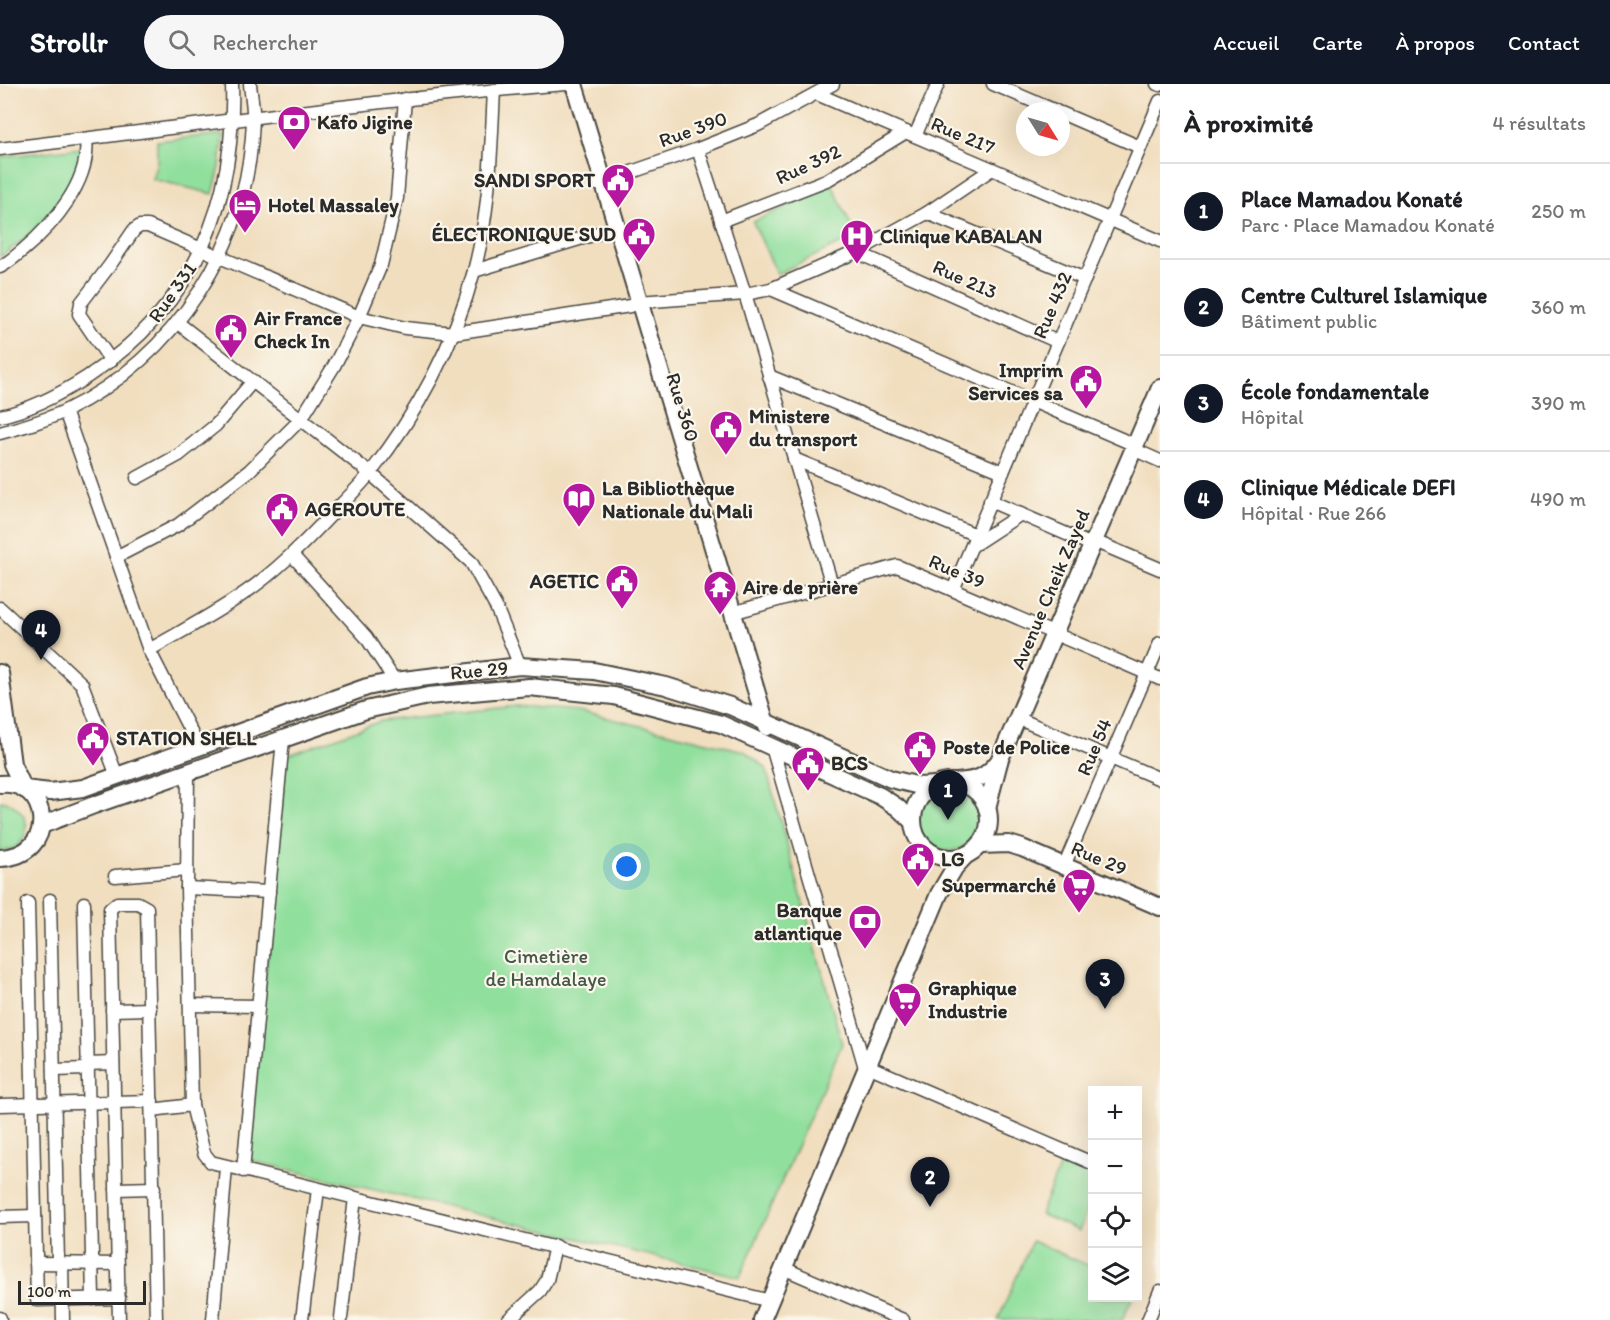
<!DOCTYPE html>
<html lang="fr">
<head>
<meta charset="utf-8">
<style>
  body { margin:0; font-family:Itim,sans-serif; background:#f6f6f6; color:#202124 }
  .controls { position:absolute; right:18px; bottom:18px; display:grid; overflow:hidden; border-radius:0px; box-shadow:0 6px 24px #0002 }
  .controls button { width:54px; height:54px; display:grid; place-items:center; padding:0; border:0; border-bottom:2px solid #e0e0e0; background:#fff; color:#202124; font:30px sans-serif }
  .compass { position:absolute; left:1016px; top:18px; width:54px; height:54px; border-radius:50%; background:#fff; box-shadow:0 6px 24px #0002; rotate:127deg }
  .scale { position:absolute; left:18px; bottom:15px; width:128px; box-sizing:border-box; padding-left:6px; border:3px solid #2b2b2b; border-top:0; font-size:16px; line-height:21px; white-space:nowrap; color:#2b2b2b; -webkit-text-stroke:4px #fbf7ec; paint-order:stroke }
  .you { position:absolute; left:627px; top:783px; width:21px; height:21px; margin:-15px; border:4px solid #fff; border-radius:50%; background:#1a73e8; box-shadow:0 0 0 9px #1a73e833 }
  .badge { display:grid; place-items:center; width:39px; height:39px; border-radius:50%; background:#111827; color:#fff; font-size:20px; font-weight:700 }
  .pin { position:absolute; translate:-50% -50px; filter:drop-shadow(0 2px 3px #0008) }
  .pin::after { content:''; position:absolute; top:32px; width:21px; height:18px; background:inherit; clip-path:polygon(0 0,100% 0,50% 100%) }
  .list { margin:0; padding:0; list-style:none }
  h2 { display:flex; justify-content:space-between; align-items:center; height:78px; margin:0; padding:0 24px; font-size:26px }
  h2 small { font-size:20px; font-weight:400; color:#757577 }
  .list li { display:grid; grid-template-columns:39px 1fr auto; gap:18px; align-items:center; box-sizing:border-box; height:96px; padding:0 24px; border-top:2px solid #e0e0e0 }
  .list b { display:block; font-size:22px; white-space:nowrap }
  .list p { margin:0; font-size:20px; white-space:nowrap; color:#757577 }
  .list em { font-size:20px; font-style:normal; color:#757577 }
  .icon { flex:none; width:33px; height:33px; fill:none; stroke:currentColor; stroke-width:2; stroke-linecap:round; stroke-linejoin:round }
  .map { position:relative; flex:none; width:1160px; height:1236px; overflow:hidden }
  header { display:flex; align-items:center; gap:36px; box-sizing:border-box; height:84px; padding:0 30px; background:#111827; color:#fff }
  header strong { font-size:28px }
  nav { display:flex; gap:33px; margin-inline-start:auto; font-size:21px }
  .search { width:420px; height:54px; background:#f6f6f6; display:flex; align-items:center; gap:15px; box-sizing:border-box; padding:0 21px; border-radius:33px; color:#757577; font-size:22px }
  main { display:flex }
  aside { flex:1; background:#fff }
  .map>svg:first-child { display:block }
  .green { fill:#91df9d; stroke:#5e8564; stroke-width:1.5 }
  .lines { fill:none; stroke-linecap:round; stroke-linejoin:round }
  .minor-casing { stroke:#494641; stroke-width:15 }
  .major-casing { stroke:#494641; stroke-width:20 }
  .minor { stroke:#fff; stroke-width:12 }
  .major { stroke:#fff; stroke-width:16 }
  .labels { text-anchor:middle; stroke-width:4.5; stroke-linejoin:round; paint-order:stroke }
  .poi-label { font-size:20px; font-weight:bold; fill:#2b2b2b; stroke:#fbf7ec; text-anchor:start }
  .street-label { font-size:20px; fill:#2b2b2b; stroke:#fbf7ec }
  .park-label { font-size:20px; fill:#445848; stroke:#fbf7ec }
</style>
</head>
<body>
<header>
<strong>Strollr</strong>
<div class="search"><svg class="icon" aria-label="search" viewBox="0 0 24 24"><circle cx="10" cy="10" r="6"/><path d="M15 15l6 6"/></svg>Rechercher</div>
<nav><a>Accueil</a><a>Carte</a><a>À propos</a><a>Contact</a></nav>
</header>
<main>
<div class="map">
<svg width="1160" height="1236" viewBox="0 0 1160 1236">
  <rect width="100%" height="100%" fill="#fbf7ec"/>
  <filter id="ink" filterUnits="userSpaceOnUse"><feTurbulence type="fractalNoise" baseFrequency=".0167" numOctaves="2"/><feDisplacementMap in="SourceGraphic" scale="12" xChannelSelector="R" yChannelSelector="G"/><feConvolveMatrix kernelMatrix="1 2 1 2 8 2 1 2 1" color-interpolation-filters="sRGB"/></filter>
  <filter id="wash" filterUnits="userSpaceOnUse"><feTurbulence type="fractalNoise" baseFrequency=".008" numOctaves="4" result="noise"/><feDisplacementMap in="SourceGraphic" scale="24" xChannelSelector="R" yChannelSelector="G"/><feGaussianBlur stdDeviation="1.35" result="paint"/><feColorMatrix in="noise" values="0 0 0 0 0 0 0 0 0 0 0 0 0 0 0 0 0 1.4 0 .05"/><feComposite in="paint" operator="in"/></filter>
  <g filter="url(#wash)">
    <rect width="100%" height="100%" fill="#f1debf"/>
    <!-- green -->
    <g class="green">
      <path d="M223,50L220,83L213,110L152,95L157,78V57Z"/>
      <path d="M81,64C80,106 33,151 0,173V73Z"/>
      <path d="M832,100L856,152L777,190L753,138Z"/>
      <path d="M517,622L579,627L744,667L766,684L842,960L740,1193L248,1076L286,672L381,637Z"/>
      <circle cx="948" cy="736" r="31"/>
      <path d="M0,717C19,718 35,740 21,758C16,765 8,766 0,768Z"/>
      <path d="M1061,1079L1092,1091V1114L1079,1147L1040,1130Z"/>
      <path d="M1032,1157L1092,1183V1214H1132L1122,1236H998Z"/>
    </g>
  </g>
  <g filter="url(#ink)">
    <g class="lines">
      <!-- minor casing -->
      <g class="minor-casing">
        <g id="minor">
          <path d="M993,0L1056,27"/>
          <path d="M1157,0L1160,1"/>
          <path d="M817,10L1160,157"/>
          <path d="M1061,29L1140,63"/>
          <path d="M915,52L938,0"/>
          <path d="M0,65C189,43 377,15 566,0"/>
          <path d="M698,65L745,210L832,501"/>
          <path d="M597,100L698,65L758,41L833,0"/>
          <path d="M927,129L1085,195"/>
          <path d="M721,137L829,95L906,48"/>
          <path d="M856,168L1058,258"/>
          <path d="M0,183C8,179 16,172 23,166C53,141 91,97 86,55"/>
          <path d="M474,187L609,146"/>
          <path d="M771,205L1135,361"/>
          <path d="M639,218L745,210L771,205L856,168L927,129L992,85"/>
          <path d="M178,239L370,389L471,478L496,523L520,582"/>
          <path d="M111,277L79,230L81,219L110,181L134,146L140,142H148L359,233L405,244L454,249L630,222"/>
          <path d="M769,292L1003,388"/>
          <path d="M65,327L149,566L198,662"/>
          <path d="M0,332C30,326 62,309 87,293C192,224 236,123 232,0"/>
          <path d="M0,349C22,343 44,337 65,327C176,273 249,160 253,36C254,24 251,12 250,0"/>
          <path d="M1133,365L1160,377"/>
          <path d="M794,375L976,451"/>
          <path d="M137,394L179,371L216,341L253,297"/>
          <path d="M990,417L1092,461"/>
          <path d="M1094,457L1160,485"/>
          <path d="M972,462L1021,430"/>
          <path d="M292,471L366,553L395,597"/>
          <path d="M116,473L178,441L249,387L301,335L334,282L359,233L381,181L397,114L405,15"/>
          <path d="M953,506L1160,17"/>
          <path d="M0,524L82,600L117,692"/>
          <path d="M732,529L897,482L1160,595"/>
          <path d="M149,566C180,548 213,531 243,510C273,490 299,464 324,438C340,421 357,406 371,388C417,330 455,259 474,187C490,128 491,66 494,6"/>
          <path d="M1017,634L1160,695"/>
          <path d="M772,663L866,987"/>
          <path d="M188,687L187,804L192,1021L204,1069L211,1078L770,1217"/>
          <path d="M1064,782L1160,559"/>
          <path d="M115,792L187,786"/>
          <path d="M187,804L269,808"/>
          <path d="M50,816L58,1179"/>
          <path d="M28,819L37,1216L119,1214"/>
          <path d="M84,819L93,1215"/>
          <path d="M190,921L258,922"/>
          <path d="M112,926L150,925"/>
          <path d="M88,980L113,979"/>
          <path d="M868,982L1092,1079"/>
          <path d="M54,986L88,985"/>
          <path d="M0,1021L152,1017"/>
          <path d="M152,1026L192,1021"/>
          <path d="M243,1087L283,655"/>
          <path d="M116,1105L154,1104"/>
          <path d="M0,1133L35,1132"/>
          <path d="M36,1179L118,1180"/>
          <path d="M62,1179L63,1236"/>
          <path d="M783,1184L903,1236"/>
          <path d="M0,1234V1236"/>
          <path d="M341,1234L355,1114"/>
          <path d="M119,1236L110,825L117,819H138L147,824L156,1236"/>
          <path d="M213,1236L226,1083"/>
          <path d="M302,1236L318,1105"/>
          <path d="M508,1236L540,1207L547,1196L555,1162"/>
          <path d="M1148,1236L1160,1207"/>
        </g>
      </g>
      <!-- major casing -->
      <g class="major-casing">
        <g id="major">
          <path d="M574,0L767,643"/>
          <path d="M0,589L12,680L24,705"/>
          <circle cx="951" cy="736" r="38"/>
          <path d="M957,698C978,696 985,694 999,677L1160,304"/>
          <path d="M0,700C50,694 60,772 0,774"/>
          <path d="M24,705L50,708L83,704L367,603L395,597L520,582L594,587L666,602L730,622L891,695L920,702L935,701"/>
          <path d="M987,724L999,678"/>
          <path d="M42,741L94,721L366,626L428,612L529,603L614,612L721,640L880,712L897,723L912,737"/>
          <path d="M980,761L1009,760L1022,764L1160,823"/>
          <path d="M762,1236L939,810L955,783L966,771"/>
        </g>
      </g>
      <!-- minor -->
      <use href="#minor" class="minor"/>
      <!-- major -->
      <use href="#major" class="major"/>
    </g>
  </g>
  <!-- icons -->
  <defs>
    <g id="bank-pin" transform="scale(1.725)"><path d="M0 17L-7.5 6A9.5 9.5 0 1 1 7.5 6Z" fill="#b5179e" stroke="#fbf7ec"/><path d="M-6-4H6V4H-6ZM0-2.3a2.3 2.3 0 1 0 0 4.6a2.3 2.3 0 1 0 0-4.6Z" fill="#fff"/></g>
    <g id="civic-pin" transform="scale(1.725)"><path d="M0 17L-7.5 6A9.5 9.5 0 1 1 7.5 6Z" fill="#b5179e" stroke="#fbf7ec"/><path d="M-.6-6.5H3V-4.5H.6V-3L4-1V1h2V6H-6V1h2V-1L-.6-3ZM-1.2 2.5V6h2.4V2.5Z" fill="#fff"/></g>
    <g id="hotel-pin" transform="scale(1.725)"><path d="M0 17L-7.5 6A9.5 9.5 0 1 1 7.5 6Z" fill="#b5179e" stroke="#fbf7ec"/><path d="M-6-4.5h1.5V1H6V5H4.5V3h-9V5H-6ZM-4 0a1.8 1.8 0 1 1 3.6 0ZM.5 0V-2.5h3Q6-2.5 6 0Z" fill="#fff"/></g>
    <g id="hospital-pin" transform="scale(1.725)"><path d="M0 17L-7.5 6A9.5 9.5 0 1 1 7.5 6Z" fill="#b5179e" stroke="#fbf7ec"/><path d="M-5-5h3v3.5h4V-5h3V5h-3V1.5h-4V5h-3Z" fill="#fff"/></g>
    <g id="library-pin" transform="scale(1.725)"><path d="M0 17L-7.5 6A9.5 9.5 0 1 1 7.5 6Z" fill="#b5179e" stroke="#fbf7ec"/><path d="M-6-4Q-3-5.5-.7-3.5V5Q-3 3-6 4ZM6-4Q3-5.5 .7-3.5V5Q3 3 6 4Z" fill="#fff"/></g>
    <g id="temple-pin" transform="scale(1.725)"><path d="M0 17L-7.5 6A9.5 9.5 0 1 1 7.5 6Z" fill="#b5179e" stroke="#fbf7ec"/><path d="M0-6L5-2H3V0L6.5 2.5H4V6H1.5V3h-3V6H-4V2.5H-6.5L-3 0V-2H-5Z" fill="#fff"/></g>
    <g id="supermarket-pin" transform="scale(1.725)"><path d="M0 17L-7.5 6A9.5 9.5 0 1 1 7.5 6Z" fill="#b5179e" stroke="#fbf7ec"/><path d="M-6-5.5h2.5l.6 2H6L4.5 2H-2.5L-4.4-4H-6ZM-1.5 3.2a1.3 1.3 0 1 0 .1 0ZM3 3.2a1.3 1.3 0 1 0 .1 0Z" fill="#fff"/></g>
  </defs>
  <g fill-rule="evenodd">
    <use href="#bank-pin" x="294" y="38"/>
    <use href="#civic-pin" x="618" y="96"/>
    <use href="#hotel-pin" x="245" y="121"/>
    <use href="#civic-pin" x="639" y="150"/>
    <use href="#hospital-pin" x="857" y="152"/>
    <use href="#civic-pin" x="231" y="246"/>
    <use href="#civic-pin" x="1086" y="297"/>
    <use href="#civic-pin" x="726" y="343"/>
    <use href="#library-pin" x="579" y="415"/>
    <use href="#civic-pin" x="282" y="425"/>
    <use href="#civic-pin" x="622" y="497"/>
    <use href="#temple-pin" x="720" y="503"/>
    <use href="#civic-pin" x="93" y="654"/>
    <use href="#civic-pin" x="920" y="663"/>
    <use href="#civic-pin" x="808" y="679"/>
    <use href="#civic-pin" x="918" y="775"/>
    <use href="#supermarket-pin" x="1079" y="801"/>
    <use href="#bank-pin" x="865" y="837"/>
    <use href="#supermarket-pin" x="905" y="915"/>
  </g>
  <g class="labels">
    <!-- poi labels -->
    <g class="poi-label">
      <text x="317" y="45">Kafo Jigine</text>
      <text x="595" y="103" text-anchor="end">SANDI SPORT</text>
      <text x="268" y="128">Hotel Massaley</text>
      <text x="616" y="157" text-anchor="end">ÉLECTRONIQUE SUD</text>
      <text x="880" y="159">Clinique KABALAN</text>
      <text x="254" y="241">Air France<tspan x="254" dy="23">Check In</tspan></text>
      <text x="1063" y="293" text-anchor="end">Imprim<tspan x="1063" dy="23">Services sa</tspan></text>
      <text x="749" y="339">Ministere<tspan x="749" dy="23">du transport</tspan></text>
      <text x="602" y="411">La Bibliothèque<tspan x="602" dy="23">Nationale du Mali</tspan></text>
      <text x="305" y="432">AGEROUTE</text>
      <text x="599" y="504" text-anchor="end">AGETIC</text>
      <text x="743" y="510">Aire de prière</text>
      <text x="116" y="661">STATION SHELL</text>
      <text x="943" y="670">Poste de Police</text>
      <text x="831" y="686">BCS</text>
      <text x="941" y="782">LG</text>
      <text x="1056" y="808" text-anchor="end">Supermarché</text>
      <text x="842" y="833" text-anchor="end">Banque<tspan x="842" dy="23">atlantique</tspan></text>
      <text x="928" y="911">Graphique<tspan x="928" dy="23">Industrie</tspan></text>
    </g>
    <!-- street labels -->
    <g class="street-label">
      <text transform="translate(693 45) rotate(-20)" y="7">Rue 390</text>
      <text transform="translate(963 51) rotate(23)" y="7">Rue 217</text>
      <text transform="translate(808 80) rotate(-25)" y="7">Rue 392</text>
      <text transform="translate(965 195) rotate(24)" y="7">Rue 213</text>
      <text transform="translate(172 208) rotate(-55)" y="7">Rue 331</text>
      <text transform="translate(1052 221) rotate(-67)" y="7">Rue 432</text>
      <text transform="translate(683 323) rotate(73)" y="7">Rue 360</text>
      <text transform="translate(957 487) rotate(23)" y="7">Rue 39</text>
      <text transform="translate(1050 505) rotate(-67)" y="7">Avenue Cheik Zayed</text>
      <text transform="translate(479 586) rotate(-5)" y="7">Rue 29</text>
      <text transform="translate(1094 663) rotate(-67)" y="7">Rue 54</text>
      <text transform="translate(1099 774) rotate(23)" y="7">Rue 29</text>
    </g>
    <!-- park labels -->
    <g class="park-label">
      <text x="546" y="879">Cimetière<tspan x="546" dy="23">de Hamdalaye</tspan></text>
    </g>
  </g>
</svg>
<div class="controls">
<button>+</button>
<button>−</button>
<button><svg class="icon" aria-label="locate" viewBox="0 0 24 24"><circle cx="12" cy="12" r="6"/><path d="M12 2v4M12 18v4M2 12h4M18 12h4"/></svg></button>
<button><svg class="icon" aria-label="layers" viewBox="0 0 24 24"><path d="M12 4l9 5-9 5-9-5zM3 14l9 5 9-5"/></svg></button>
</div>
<svg class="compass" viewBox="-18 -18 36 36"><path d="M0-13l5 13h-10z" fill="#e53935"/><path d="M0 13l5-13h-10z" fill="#757577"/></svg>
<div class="scale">100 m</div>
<div class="you"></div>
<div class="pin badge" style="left:948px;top:736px">1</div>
<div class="pin badge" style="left:930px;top:1123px">2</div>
<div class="pin badge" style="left:1105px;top:925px">3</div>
<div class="pin badge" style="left:41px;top:576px">4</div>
</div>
<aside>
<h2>À proximité<small>4 résultats</small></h2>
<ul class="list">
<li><span class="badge">1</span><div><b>Place Mamadou Konaté</b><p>Parc · Place Mamadou Konaté</p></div><em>250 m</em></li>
<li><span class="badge">2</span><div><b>Centre Culturel Islamique</b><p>Bâtiment public</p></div><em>360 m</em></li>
<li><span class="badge">3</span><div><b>École fondamentale</b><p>Hôpital</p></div><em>390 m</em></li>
<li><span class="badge">4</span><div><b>Clinique Médicale DEFI</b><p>Hôpital · Rue 266</p></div><em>490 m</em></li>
</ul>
</aside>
</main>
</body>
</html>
